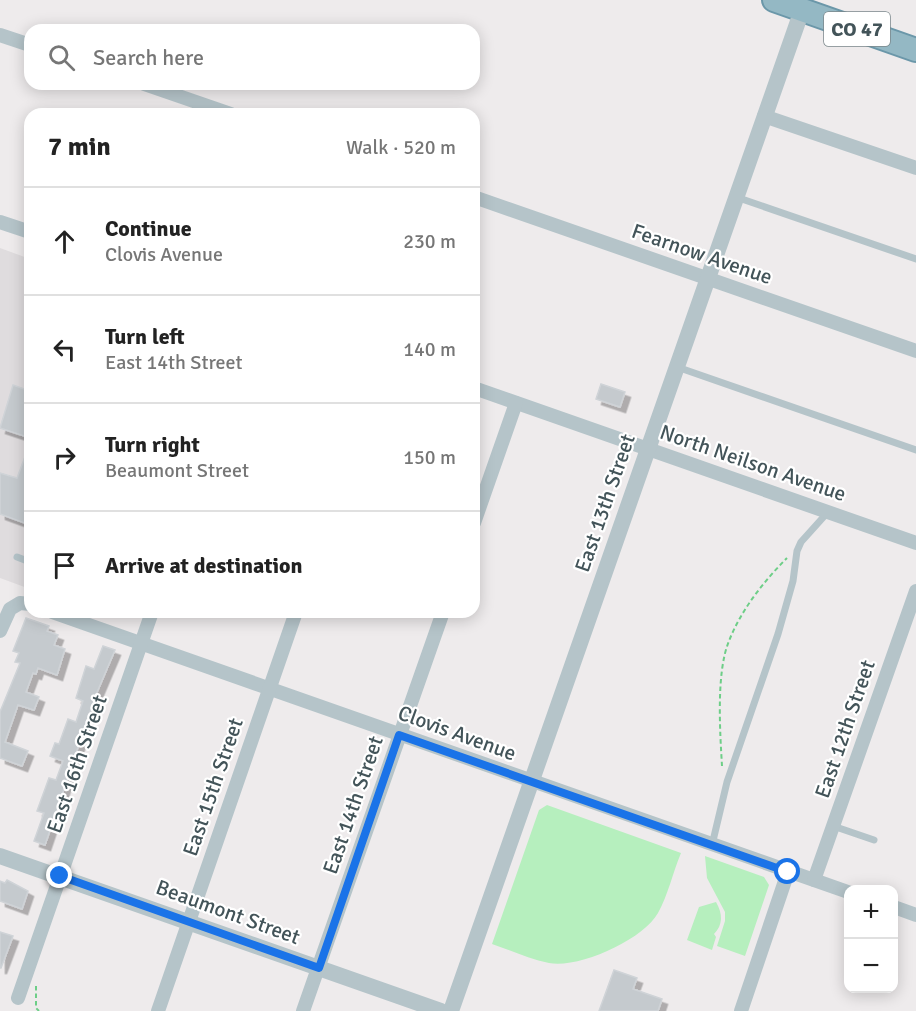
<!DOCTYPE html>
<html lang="en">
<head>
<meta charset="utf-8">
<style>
  body { margin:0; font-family:Signika,sans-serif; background:#f2f2f2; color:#222 }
  .controls { position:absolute; right:18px; bottom:18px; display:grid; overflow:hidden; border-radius:12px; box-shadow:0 3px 15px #0003 }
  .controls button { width:54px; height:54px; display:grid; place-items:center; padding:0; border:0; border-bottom:2px solid #e0e0e0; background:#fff; color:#222; font:30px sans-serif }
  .stop { position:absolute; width:18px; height:18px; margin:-14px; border:4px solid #1a73e8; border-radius:50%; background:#fff }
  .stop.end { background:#1a73e8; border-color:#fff; box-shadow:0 2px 6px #0008 }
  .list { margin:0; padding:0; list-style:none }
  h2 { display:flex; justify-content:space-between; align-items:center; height:78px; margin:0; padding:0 24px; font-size:26px }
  h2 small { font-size:20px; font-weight:400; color:#767676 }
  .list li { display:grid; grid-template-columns:39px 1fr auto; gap:18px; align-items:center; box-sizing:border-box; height:108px; padding:0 24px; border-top:2px solid #e0e0e0 }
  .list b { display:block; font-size:22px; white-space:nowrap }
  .list p { margin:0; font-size:20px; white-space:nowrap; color:#767676 }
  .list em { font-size:20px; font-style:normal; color:#767676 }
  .icon { flex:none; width:33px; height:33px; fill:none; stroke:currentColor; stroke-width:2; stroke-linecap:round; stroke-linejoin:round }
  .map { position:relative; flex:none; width:916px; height:1011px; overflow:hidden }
  .search { position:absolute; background:#fff; box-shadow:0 3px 15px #0003; left:24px; top:24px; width:456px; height:66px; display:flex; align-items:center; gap:15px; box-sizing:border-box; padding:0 21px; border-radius:18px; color:#767676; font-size:22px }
  .panel { position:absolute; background:#fff; box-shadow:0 3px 15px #0003; left:24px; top:108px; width:456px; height:510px; border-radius:18px }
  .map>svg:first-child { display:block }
  .education { fill:#dfdcde }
  .green { fill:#b6efbe }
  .building { fill:#c5cace; stroke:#cfd3d7; stroke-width:1.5; filter:url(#shadow) }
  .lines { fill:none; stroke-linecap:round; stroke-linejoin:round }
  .trunk-casing { stroke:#6b97a9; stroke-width:26 }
  .path { stroke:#6dce87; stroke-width:2; stroke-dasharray:4.5 3; stroke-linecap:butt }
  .service { stroke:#b5c4c9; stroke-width:7 }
  .minor { stroke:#b5c4c9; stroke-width:14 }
  .tertiary { stroke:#b5c4c9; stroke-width:16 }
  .trunk { stroke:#94b8c4; stroke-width:22 }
  .route { stroke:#1a73e8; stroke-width:8 }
  .labels { text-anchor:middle; stroke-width:4.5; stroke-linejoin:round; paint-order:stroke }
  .shield { fill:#fff; stroke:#7b878b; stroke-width:1.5 }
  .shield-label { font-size:20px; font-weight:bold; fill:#435459 }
  .street-label { font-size:21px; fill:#435459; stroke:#fff }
</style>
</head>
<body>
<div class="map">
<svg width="916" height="1011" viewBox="0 0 916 1011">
  <defs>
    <filter id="shadow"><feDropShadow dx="5.5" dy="5.5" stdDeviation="0" flood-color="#0004"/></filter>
  </defs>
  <rect width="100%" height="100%" fill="#eeebec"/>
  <!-- education -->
  <path class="education" d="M0,248L30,259V589L0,578Z"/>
  <!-- green -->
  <g class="green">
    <path d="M547,805L681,853C673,872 668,895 658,913C643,940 578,969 549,963C529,959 510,950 492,944L539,810Z"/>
    <path d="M705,856L764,877L769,885L745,956L717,946L725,921V912L707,878Z"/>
    <path d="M716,902C723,914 723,925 714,934L716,937L712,950L687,940L699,907Z"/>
  </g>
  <!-- building -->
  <g class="building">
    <path d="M601,384L625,392L620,407L596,399Z"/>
    <path d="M13,385L30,391V438L0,428Z"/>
    <path d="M29,446H30V525L0,514V473L17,478Z"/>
    <path d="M26,618L49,626L47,631L58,635L54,645L65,649L57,675L38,668L36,674L33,673L26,692L39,697L34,710L18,705L5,742L28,751L22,766L0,758V712L20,663L15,662L19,653L13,651Z"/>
    <path d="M103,646L115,650L95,697L45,845L34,841L44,813L37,811L49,778L56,780L63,761L50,756L55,743L59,744L68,719L76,722L83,701L76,698L86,666L94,669Z"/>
    <path d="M7,880L28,891L22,909L0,901V881L5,883Z"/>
    <path d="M0,932L13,936L1,968H0Z"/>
    <path d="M614,970L637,978L633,989L662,999L658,1011H599Z"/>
  </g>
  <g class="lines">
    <!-- trunk casing -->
    <g class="trunk-casing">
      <path id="trunk" d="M774,0L916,50"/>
    </g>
    <!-- path -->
    <g class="path">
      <path d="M722,766C720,732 716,672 729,641C741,610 764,581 787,558"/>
      <path d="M36,986V1008L39,1011"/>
    </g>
    <!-- service -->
    <g class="service">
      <path d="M736,197L916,259"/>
      <path d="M677,367L916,450"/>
      <path d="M17,557L30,562"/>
      <path d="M833,826L874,840"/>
      <path d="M712,845L727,782L778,634L793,581L797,551L801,542L828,512"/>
    </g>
    <!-- minor -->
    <g class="minor">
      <path d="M0,35L30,45"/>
      <path d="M144,84L231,114"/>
      <path d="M764,116L916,168"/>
      <path d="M474,197L916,351"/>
      <path d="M0,222L30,232"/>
      <path d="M474,388L916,543"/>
      <path d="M474,523L516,403"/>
      <path d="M52,612L848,892"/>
      <path d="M0,631L10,609L20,603L30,604"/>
      <path d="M814,880L916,591"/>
      <path d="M894,907L916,915"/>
      <path d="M18,998L152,612"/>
      <path d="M158,1011L296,612"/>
      <path d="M303,1011L443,612"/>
      <path d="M741,1011L788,872"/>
    </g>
    <!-- tertiary -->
    <g class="tertiary">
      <path d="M0,856L441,1011"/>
      <path d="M451,1011L802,10"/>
    </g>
    <!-- trunk -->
    <use href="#trunk" class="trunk"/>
  </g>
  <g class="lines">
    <!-- route -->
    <path class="route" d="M60,876L319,968L399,735L788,872"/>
  </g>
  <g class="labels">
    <!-- shield labels -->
    <rect class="shield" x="824" y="12" width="66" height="34" rx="4.5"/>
    <g class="shield-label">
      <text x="857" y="36">CO 47</text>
    </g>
    <!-- street labels -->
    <g class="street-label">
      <text transform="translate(702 254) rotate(19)" y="7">Fearnow Avenue</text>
      <text transform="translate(753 463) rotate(19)" y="7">North Neilson Avenue</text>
      <text transform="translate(605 503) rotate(-71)" y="7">East 13th Street</text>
      <text transform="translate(845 729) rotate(-71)" y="7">East 12th Street</text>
      <text transform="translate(457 733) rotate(20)" y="7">Clovis Avenue</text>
      <text transform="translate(77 764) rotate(-71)" y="7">East 16th Street</text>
      <text transform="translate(213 787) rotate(-71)" y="7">East 15th Street</text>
      <text transform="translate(353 805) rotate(-71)" y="7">East 14th Street</text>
      <text transform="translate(228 912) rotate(20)" y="7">Beaumont Street</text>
    </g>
  </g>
</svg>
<div class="controls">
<button>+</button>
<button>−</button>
</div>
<div class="stop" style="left:788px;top:872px"></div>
<div class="stop end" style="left:60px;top:876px"></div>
<div class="search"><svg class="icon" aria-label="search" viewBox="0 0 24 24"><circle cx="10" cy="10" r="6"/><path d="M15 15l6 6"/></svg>Search here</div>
<section class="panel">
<h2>7 min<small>Walk · 520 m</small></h2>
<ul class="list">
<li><svg class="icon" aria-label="ahead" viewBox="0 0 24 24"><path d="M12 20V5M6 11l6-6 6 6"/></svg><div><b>Continue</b><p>Clovis Avenue</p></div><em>230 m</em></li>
<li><svg class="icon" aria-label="left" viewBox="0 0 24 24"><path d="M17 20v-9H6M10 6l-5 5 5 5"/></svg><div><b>Turn left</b><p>East 14th Street</p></div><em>140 m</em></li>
<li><svg class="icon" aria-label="right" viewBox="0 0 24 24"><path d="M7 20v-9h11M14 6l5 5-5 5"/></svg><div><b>Turn right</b><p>Beaumont Street</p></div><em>150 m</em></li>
<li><svg class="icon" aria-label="arrive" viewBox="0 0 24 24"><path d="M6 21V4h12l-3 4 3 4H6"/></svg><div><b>Arrive at destination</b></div></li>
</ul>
</section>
</div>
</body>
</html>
